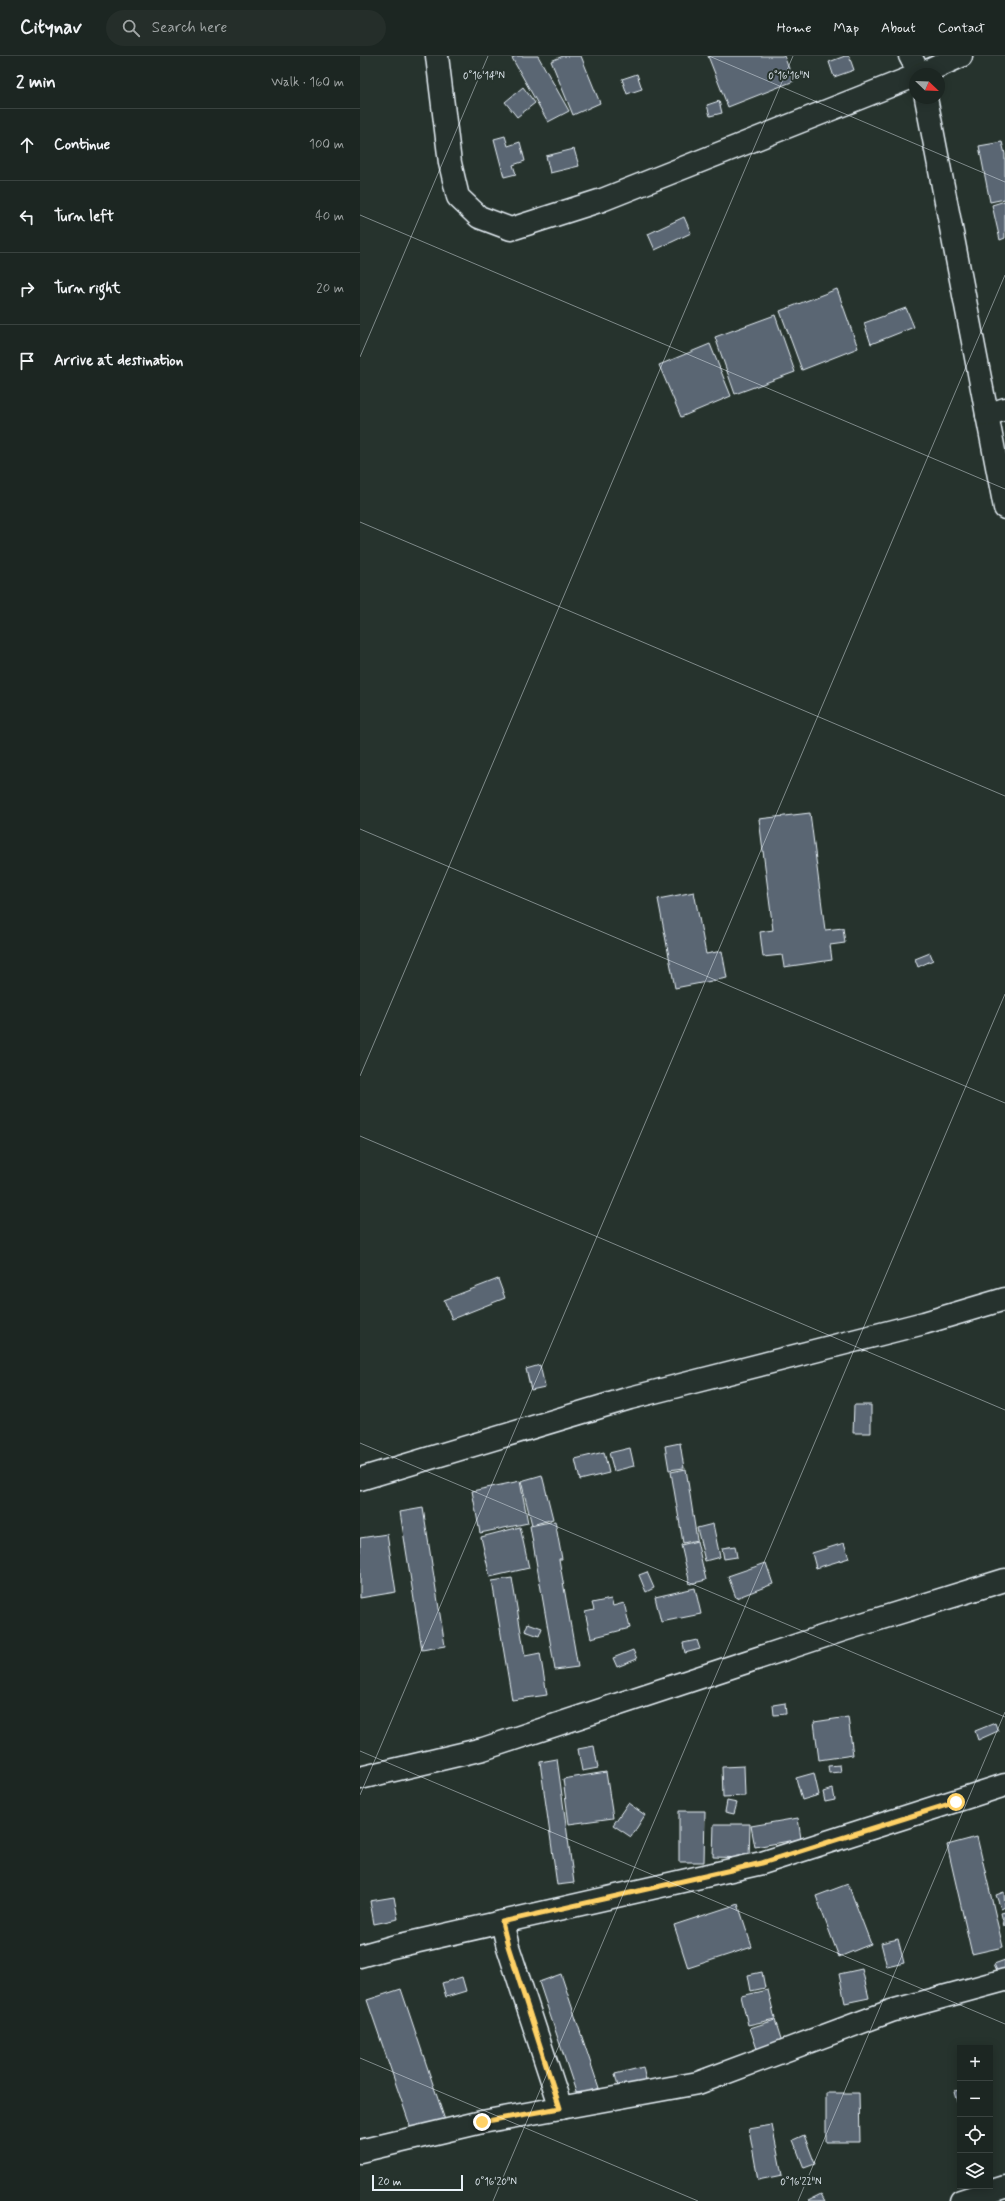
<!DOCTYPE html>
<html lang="en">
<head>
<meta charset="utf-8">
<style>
  body { margin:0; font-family:Mynerve,sans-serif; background:#252e2a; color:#f1f3f6 }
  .controls { position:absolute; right:12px; bottom:12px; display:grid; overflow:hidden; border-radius:0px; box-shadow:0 2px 10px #0003 }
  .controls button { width:36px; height:36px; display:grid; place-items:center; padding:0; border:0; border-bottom:1px solid #3a4340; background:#1c2622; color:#f1f3f6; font:20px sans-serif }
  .compass { position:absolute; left:549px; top:12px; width:36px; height:36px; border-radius:50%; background:#1c2622; box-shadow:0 2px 10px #0003; rotate:113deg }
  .scale { position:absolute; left:12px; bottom:10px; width:91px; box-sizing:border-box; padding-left:4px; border:2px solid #e8f1f8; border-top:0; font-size:11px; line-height:14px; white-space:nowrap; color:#e8f1f8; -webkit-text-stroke:3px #26332d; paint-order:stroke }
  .stop { position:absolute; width:12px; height:12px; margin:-9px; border:3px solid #ffd166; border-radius:50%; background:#fff }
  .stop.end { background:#ffd166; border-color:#fff; box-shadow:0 1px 4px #0008 }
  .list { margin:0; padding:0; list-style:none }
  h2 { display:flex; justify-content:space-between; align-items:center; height:52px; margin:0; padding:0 16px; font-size:17px }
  h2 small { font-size:13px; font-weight:400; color:#a0a5a5 }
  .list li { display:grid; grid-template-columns:26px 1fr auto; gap:12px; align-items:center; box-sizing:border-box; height:72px; padding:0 16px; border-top:1px solid #3a4340 }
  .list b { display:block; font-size:15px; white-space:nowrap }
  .list em { font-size:13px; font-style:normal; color:#a0a5a5 }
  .icon { flex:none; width:22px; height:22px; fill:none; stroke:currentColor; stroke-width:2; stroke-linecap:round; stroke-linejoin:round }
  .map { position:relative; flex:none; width:645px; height:2145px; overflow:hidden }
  header { display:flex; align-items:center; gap:24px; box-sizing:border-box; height:56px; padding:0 20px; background:#1c2622; border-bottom:1px solid #3a4340 }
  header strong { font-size:19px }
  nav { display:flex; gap:22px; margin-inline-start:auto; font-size:14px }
  .search { width:280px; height:36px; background:#252e2a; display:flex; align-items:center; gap:10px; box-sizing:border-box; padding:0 14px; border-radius:22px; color:#a0a5a5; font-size:15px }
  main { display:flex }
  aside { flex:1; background:#1c2622 }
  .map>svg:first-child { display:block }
  .building { fill:#5a6673; stroke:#e8f1f8 }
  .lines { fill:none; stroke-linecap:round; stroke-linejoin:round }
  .minor-casing { stroke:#e8f1f8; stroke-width:25 }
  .minor { stroke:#26332d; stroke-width:22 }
  .route { stroke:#ffd166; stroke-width:5 }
  .ticks { fill:none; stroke:#e8f1f8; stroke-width:1; stroke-opacity:0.45 }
  .ticks-label { font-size:10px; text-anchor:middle; fill:#e8f1f8; stroke:#26332d; stroke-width:4; stroke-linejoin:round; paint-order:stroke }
</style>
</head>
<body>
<header>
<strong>Citynav</strong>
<div class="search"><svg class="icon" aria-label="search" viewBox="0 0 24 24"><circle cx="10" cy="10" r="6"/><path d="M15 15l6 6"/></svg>Search here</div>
<nav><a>Home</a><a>Map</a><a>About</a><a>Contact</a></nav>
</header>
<main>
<aside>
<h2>2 min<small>Walk · 160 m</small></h2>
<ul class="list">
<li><svg class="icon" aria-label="ahead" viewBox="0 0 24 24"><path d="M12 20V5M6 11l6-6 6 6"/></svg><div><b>Continue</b></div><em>100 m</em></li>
<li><svg class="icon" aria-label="left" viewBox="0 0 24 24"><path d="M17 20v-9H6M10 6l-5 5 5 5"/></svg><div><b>Turn left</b></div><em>40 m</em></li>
<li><svg class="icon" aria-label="right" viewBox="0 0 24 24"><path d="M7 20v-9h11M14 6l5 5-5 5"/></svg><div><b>Turn right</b></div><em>20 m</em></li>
<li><svg class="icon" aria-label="arrive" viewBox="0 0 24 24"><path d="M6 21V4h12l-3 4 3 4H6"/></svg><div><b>Arrive at destination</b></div></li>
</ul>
</aside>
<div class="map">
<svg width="645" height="2145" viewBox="0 0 645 2145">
  <rect width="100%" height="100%" fill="#26332d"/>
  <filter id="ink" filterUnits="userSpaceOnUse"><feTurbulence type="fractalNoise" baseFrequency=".025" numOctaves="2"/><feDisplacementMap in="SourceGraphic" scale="8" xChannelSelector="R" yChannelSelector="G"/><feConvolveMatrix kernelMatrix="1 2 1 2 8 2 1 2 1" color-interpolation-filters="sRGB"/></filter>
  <g filter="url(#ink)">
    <!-- building -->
    <g class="building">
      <path d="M156,0H178L209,55L188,66L152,2Z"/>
      <path d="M203,0H221L240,47L213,59L191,5Z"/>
      <path d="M348,0H424L434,25L368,51Z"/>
      <path d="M485,0H489L494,14L474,21L469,6Z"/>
      <path d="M277,18L282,33L267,38L262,23Z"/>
      <path d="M163,31L175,47L157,61L145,46Z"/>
      <path d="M359,45L362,57L350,60L347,49Z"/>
      <path d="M145,80L148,90L160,86L165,105L153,109L156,118L144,121L134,83Z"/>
      <path d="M642,86L645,98V143L630,146L619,90Z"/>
      <path d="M214,93L219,110L190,117L186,100Z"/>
      <path d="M645,145V182L640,184L632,149Z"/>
      <path d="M324,161L331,177L295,194L288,178Z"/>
      <path d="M477,233L498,292L442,314L420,255Z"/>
      <path d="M546,252L554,271L511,288L504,267Z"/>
      <path d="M415,259L435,316L375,338L355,281Z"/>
      <path d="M350,288L371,340L321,361L299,309Z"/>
      <path d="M450,757L465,874L483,872L485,887L470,889L472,904L424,911L422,899L403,901L400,876L413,874L399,763Z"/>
      <path d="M334,836L346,898L362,895L367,922L315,932L298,843Z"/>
      <path d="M570,897L573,904L558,911L555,903Z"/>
      <path d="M138,1223L145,1242L92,1263L84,1244Z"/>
      <path d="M180,1309L185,1331L171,1334L166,1313Z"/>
      <path d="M494,1349H511V1377H493Z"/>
      <path d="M320,1387L324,1412L309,1414L305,1390Z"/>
      <path d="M270,1392L274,1410L254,1415L249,1397Z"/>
      <path d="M244,1396L249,1417L220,1424L215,1403Z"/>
      <path d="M326,1413L337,1484L323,1487L311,1416Z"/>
      <path d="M182,1419L193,1463L172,1469L161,1425Z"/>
      <path d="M160,1425L168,1467L120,1477L112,1435Z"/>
      <path d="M63,1452L85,1590L62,1594L40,1456Z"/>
      <path d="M195,1465L202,1503H199L218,1611L195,1614L170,1470Z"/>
      <path d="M353,1468L360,1501L345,1505L337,1472Z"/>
      <path d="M160,1471L169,1512L130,1521L121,1481Z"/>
      <path d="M27,1478L36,1536L0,1542V1482Z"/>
      <path d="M337,1485L346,1524L330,1528L321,1489Z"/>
      <path d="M484,1487L489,1502L456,1512L452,1497Z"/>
      <path d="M375,1490L377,1501L364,1503L362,1492Z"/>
      <path d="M406,1507L413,1528L376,1542L368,1520Z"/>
      <path d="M287,1516L294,1532L286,1536L279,1519Z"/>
      <path d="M152,1522L165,1600L180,1597L187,1639L152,1644L132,1525Z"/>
      <path d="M335,1532L341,1558L301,1566L295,1541Z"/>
      <path d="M251,1543L253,1550L264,1547L270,1572L231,1582L225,1556L234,1554L232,1547Z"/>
      <path d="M168,1567L182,1572L179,1580L165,1575Z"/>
      <path d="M337,1584L340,1593L325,1597L323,1587Z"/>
      <path d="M273,1594L277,1603L257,1611L253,1602Z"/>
      <path d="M425,1647L426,1658L414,1659L413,1649Z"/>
      <path d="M488,1661L493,1699L459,1704L454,1666Z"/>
      <path d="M635,1667L638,1675L618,1684L615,1675Z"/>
      <path d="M234,1690L238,1712L222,1715L218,1693Z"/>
      <path d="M197,1703L214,1827L197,1829L180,1706Z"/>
      <path d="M480,1709L481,1716L469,1717L468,1710Z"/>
      <path d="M384,1710L385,1740L363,1741L362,1711Z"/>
      <path d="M246,1716L253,1762L209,1768L203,1723Z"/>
      <path d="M454,1717L459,1739L442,1744L436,1722Z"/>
      <path d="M473,1733L475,1744L465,1746L463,1736Z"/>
      <path d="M367,1745L377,1747L374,1758L365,1756Z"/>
      <path d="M268,1747L285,1759L271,1781L253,1769Z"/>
      <path d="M319,1755H345L344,1806H319Z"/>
      <path d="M438,1762L441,1783L395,1791L391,1770Z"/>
      <path d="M354,1768H390L389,1802L353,1801Z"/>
      <path d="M617,1781L643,1891L612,1898L587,1789Z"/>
      <path d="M488,1828L511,1888L479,1901L456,1840Z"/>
      <path d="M644,1836L645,1851L641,1853L636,1839Z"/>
      <path d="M34,1841L38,1863L14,1868L10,1845Z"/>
      <path d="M378,1848L392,1891L328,1912L314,1869Z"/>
      <path d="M645,1856V1869L644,1870L641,1857Z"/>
      <path d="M538,1883L544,1907L527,1911L521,1887Z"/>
      <path d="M645,1904V1916L639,1919L634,1908Z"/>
      <path d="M502,1913L509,1942L485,1947L479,1918Z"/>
      <path d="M402,1916L405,1932L391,1935L388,1919Z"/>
      <path d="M201,1918L239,2032L217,2039L179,1926Z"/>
      <path d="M102,1921L106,1935L86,1941L82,1927Z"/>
      <path d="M41,1933L87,2070L54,2081L7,1944Z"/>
      <path d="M408,1934L415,1963L388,1969L381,1940Z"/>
      <path d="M415,1964L422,1986L397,1993L390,1972Z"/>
      <path d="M283,2011L286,2025L258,2031L255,2018Z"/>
      <path d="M600,2034V2056L594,2035Z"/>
      <path d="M466,2037H499L500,2086H466Z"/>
      <path d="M412,2069L422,2119L398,2124L389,2073Z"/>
      <path d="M444,2079L455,2108L444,2112L433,2084Z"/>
      <path d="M461,2138L465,2145H450L449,2144Z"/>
    </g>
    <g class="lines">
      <!-- minor casing -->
      <g class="minor-casing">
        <g id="minor">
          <path d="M77,0L90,107L98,141L119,161L151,173L242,144L555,20"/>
          <path d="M550,0L560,18"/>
          <path d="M561,18L601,0"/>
          <path d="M566,42L645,452"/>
          <path d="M627,359L645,353"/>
          <path d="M0,1423L270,1342L564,1267L645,1243"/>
          <path d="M0,1722L123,1693L483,1574L645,1524"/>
          <path d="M142,1866L148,1891L201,2052"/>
          <path d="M0,1900L32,1891L402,1807L645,1729"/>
          <path d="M0,2095L122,2066L338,2027L531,1955L645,1924"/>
          <path d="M601,2145L645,2131"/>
        </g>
      </g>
      <!-- minor -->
      <use href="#minor" class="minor"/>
    </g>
  </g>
  <g class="lines" filter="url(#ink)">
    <!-- route -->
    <path class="route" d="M122,2066L200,2052L148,1890L142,1866L402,1807L596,1746"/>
  </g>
  <!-- ticks -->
  <path class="ticks" d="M349,0L645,126M0,159L645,433M0,301L128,0M0,466L645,740M0,773L645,1047M0,1020L433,0M0,1080L645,1354M0,1387L645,1661M0,1695L645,1968M0,1739L645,219M0,2002L338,2145M133,2145L645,938M438,2145L645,1656"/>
  <g class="ticks-label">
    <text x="124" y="23">0°16'14"N</text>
    <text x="429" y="23">0°16'16"N</text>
    <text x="136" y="2129">0°16'20"N</text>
    <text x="441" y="2129">0°16'22"N</text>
  </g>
</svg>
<div class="controls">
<button>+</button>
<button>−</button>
<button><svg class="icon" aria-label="locate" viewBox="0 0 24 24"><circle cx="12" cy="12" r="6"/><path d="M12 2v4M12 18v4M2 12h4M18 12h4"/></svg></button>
<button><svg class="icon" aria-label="layers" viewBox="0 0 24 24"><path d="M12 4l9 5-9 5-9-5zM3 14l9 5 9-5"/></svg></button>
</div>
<svg class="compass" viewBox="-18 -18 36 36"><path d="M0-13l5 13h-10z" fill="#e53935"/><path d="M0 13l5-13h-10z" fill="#a0a5a5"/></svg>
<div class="scale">20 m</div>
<div class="stop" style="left:596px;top:1746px"></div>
<div class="stop end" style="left:122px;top:2066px"></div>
</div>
</main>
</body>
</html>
